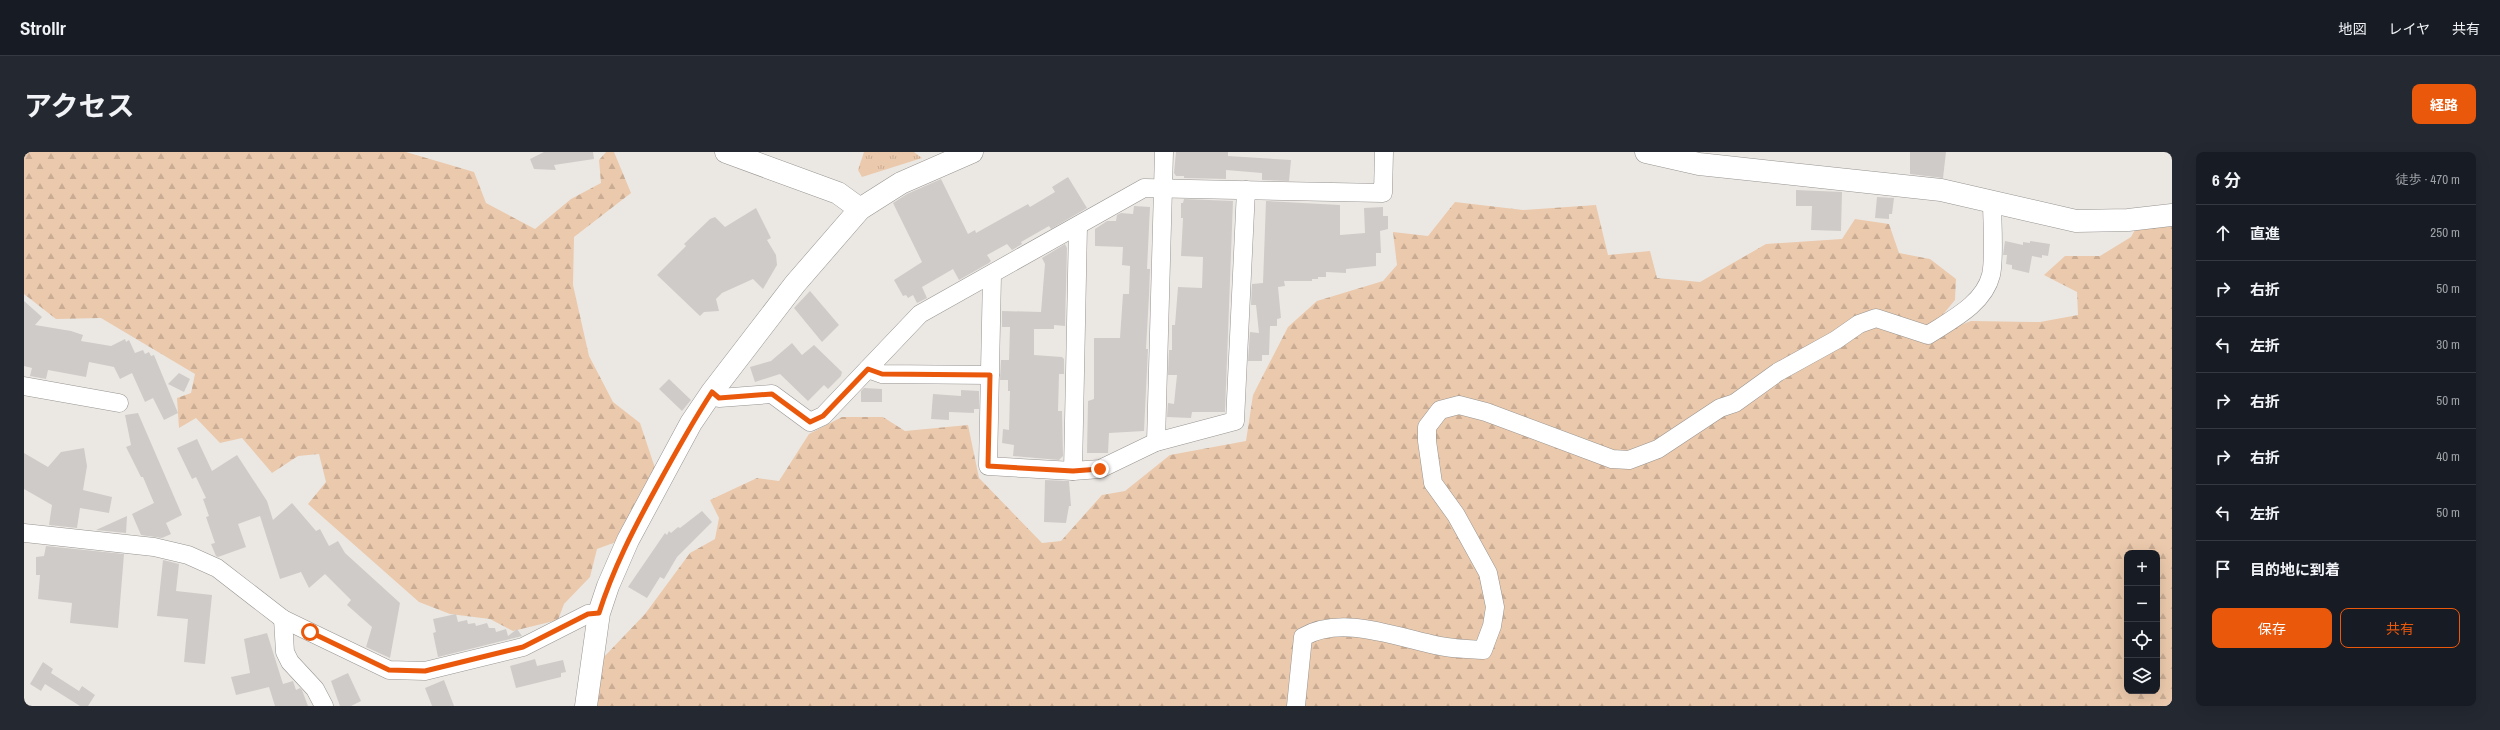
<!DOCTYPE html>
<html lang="ja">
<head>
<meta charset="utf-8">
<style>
  body { margin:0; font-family:"Archivo Narrow","Noto Sans JP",sans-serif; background:#242831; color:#f1f3f6 }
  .controls { position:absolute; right:12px; bottom:12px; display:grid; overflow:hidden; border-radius:8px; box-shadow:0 4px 16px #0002 }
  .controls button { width:36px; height:36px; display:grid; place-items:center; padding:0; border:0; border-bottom:1px solid #363941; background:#171b24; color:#f1f3f6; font:20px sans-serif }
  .stop { position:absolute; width:12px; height:12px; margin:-9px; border:3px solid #ea580c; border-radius:50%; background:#fff }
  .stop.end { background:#ea580c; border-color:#fff; box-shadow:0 1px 4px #0008 }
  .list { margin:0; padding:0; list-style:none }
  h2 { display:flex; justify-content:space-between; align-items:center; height:52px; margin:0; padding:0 16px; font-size:17px }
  h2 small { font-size:13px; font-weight:400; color:#9ea1a6 }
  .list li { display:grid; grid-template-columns:26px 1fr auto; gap:12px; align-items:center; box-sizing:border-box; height:56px; padding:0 16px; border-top:1px solid #363941 }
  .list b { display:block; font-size:15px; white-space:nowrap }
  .list em { font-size:13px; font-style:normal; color:#9ea1a6 }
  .actions { display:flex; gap:8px; padding:12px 16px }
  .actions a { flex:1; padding:9px 0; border:1px solid #ea580c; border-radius:8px; text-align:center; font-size:14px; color:#ea580c }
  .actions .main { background:#ea580c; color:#fff }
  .icon { flex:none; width:22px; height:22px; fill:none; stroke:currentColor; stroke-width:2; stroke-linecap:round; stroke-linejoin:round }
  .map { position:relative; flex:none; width:2148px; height:554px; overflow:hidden; border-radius:8px }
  header { display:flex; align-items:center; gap:24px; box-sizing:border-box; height:56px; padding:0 20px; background:#171b24; border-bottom:1px solid #363941 }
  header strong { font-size:19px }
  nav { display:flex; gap:22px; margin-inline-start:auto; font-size:14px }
  .intro { display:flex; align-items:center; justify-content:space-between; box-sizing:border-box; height:96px; padding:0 24px }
  h1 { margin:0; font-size:28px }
  .button { padding:10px 18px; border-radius:8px; background:#ea580c; color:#fff; font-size:14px; font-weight:700 }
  main { display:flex; gap:24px; padding:0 24px }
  aside { flex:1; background:#171b24; border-radius:8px; box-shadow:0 4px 16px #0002 }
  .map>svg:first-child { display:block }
  .grass { fill:url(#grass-tufts) }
  .forest { fill:url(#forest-firs); fill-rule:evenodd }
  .building { fill:#cfcbc8 }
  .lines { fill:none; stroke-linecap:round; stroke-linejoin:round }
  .minor-casing { stroke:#979491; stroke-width:19 }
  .tertiary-casing { stroke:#979491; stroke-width:23 }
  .minor { stroke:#fff; stroke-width:18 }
  .tertiary { stroke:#fff; stroke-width:22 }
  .route { stroke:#ea580c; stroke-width:5 }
</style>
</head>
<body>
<header>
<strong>Strollr</strong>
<nav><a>地図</a><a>レイヤ</a><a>共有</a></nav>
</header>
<div class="intro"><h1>アクセス</h1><a class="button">経路</a></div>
<main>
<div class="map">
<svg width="2148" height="554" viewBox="0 0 2148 554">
  <defs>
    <pattern id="grass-tufts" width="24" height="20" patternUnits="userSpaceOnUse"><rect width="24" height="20" fill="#ebc9ac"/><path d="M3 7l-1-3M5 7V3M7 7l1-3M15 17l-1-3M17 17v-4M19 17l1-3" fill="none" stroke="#c9ac93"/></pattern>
    <pattern id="forest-firs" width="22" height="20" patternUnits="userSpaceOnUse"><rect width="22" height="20" fill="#ebc9ac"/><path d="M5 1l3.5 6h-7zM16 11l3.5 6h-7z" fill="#c9ac93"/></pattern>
  </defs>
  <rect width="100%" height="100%" fill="#ebe8e4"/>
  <!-- grass -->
  <path class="grass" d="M840,0H890L898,6L838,25L834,18Z"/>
  <!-- forest -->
  <g class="forest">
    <path d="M0,0H382L450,20L462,51L511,77L547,47L577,31L575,8L582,0H590L607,41L550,85L549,133L565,204L589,250L616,271L632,319L592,390L573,397L566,425L540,452L534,468L489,479L466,467L426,462L395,450L284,352L302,330L295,302L274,304L248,321L218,286L196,291L172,266L155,276L153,246L167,241L171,222L77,166L32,167L0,142Z"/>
    <path d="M1431,50L1499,58L1572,53L1584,103L1626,99L1633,126L1676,130L1742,92L1818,87L1831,67L1865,72L1875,101L1906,107L1932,127L1931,148L1916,166L1926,177L1947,169L2016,170L2054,163L2053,140L2020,123L2041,104H2076L2107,85L2112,76L2148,74V554H570L578,507L621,462L666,401L691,387L695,366L686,348L733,326L755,329L785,282L818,265H859L881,279L944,273L955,326L1018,391L1037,389L1078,343L1101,339L1146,303L1222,289L1229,243L1264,175L1293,149L1359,129L1373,113L1369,80L1404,84ZM2103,401H2133V539H2103Z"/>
  </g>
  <!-- building -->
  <g class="building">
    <path d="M520,0H569L570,7L530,13L532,18L510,17L506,7Z"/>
    <path d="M1152,0H1204V4L1267,8L1265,29L1238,28V21L1202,18V27L1160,26V24H1152L1150,21Z"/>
    <path d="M1886,0H1922L1919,26L1886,22Z"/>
    <path d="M1044,25L1063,56L1027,77L1025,74L997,90L998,92L988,98L983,92L963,103L967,109L965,111L935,128L929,117L898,135L903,146L893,151L889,143L884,146L882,143L879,144L870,128L898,110L869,51L883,42L917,27L944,82L951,78L952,81L1004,52L1006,55L1031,40L1028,35Z"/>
    <path d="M1772,38L1818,40L1817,79L1787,78L1788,54H1772Z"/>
    <path d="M1853,45L1870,46L1868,62H1865V67L1851,66Z"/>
    <path d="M1160,47L1209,49L1201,260H1168L1167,266L1143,265L1144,251L1150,252L1153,223H1144L1145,198H1148V173H1151L1154,135L1178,136L1179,105L1157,104L1159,66H1157V51H1159Z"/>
    <path d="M1242,49L1316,53V83L1341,81L1340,56L1359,55V64H1364V77L1356,79L1357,101H1352V114L1322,117V121L1302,120V125H1294V127H1288V129H1260L1261,134L1254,135L1257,166L1253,167V174H1246L1245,203H1238V209H1224L1226,180L1235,181L1232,153H1227L1228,132L1239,131Z"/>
    <path d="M1110,54L1126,55L1123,117H1126L1125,143L1122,197H1124L1120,279L1085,281L1084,301H1063L1064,249L1070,247V186H1096L1099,142H1105L1106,114L1098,113L1099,95L1071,94V77L1083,69H1092L1093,63L1097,61L1109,62Z"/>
    <path d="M732,56L747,86L743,88L752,103L753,113L739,137L729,127L698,141L692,147L695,159L680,160L676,164L633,123L662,94L660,92L686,67L691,65L701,75Z"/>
    <path d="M1981,89L1999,93V90L2006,91V89L2026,92L2024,104L2018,103V106L2008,104L2005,121L1988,117V113L1982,112L1983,103H1979Z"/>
    <path d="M1041,92L1043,96L1041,174L1030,173V177H1010V203L1038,205L1040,207V222H1035L1034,259H1038L1039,304L1035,308L989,304L990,293L978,291L979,277L985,278L986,239H984V228H976L977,208H985L986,175H978V159L1017,160L1021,112L1018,106Z"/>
    <path d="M786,139L815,173L798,190L770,156Z"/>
    <path d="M0,149L18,165L11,173L47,179L59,183L57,189L87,194L101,187L102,190L105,188L111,201L119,198L121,202L125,200L127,204L130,203L154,261L140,268L129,246L121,250L108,221L96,227L90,215L65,210L62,225L24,218L22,227L6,224L8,216L0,214Z"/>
    <path d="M768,191L778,203L790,193L818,220L817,224L804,237L800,233L784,249L756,222L731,230L726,215L747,209Z"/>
    <path d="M155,221L166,227L160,240L144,232Z"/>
    <path d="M645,227L667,248L658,259L635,237Z"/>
    <path d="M840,236L858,237V250H837V239Z"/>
    <path d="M937,238L955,239V257H950V261L925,260V268L907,267L909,242L937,244Z"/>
    <path d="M114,261L158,363L142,371L147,382L138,386L117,383L108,362L130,351L119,325H117L102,295L107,293L101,263Z"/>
    <path d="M173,287L188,319L213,303L243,349L249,368L268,351L292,379L296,377L305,394L314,389L321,401L376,451L366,506L342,495L348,475L323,453L327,448L301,422L285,436L277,420L256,427L236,364L214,372L222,395L194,405L192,404L187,392L191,391L182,365L185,364L179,347L182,346L172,325L168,327L153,296Z"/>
    <path d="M60,296L63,314L59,338L88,345L85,361L56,356L53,376L25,373L28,353L0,337V301L24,315L37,300Z"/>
    <path d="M1021,328L1045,329L1047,354H1045L1042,371L1020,370Z"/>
    <path d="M678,359L688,370L653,405L640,427L636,425L623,446L604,435L641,381L643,383L645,379L647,381L654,375L656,376Z"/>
    <path d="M103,364L102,381L72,378Z"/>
    <path d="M22,394L100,402L94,476L46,471L48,451L14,447L16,423H12V405L20,404Z"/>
    <path d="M139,408L155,412L152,439L188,443L181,512L160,510L164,467L133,464Z"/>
    <path d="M432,462L434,470L443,468L444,472L451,471L452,474L463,471L465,476H471L472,480L482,477L484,484L493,477L498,484L414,505L409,481L412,480L409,467Z"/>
    <path d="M243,481L259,532L269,529L272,538L276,536L278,538L284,554H251L245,535L212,543L207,525L226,521L220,487Z"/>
    <path d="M511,507L513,514L539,508L542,520L537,521V525L492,536L486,514Z"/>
    <path d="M19,510L29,517L27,521L55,539L58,534L71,543L64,554H56L21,532L17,539L6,532Z"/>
    <path d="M324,521L337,549L327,554H316L307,529Z"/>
    <path d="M420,528L430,554H408L401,536Z"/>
  </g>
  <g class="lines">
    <!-- minor casing -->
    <g class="minor-casing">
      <g id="minor">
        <path d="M968,123L964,314L1049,319L1076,317L1132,290L1211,269L1222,38"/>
        <path d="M844,217L858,222L966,223"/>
        <path d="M0,234L95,251"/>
        <path d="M688,240L695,246L748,242L786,270L799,264L896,162L1120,36L1359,41L1360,0"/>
        <path d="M1132,290L1140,0"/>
        <path d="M1049,319L1054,74"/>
        <path d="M0,381L130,395L164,403L193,416L259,467L365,518L401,519L499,495L564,462L575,461"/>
        <path d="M259,467L261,500L266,510L291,537L300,554"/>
        <path d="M1272,554L1279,485C1320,461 1378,488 1422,495C1434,497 1447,497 1459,498L1468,474L1471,455L1464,421L1432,363L1409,331L1403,289V275L1416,258L1435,253L1462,260L1588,307L1605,308L1634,297L1696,256L1711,251L1754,220L1812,188L1835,172L1852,166L1904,183C1927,168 1960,152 1967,123C1971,106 1968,68 1968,49"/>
      </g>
    </g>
    <!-- tertiary casing -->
    <g class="tertiary-casing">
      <g id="tertiary">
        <path d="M702,0L814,41L836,57"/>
        <path d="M1622,0L1675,12L1917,38L2052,69L2104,68L2148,63"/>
        <path d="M562,554L575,461L584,434L604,388L667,271L688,240L771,132L836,57L877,31L948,0"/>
      </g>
    </g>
    <!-- minor -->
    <use href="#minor" class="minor"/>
    <!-- tertiary -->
    <use href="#tertiary" class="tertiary"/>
  </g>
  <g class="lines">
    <!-- route -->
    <path class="route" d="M286,480L365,518L401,519L499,495L564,462L575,461C589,417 609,378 631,338C649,305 667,272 688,240L695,246L748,242L786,270L799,264L844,217L858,222L966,223L964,314L1049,319L1076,317"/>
  </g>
</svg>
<div class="controls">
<button>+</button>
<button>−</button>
<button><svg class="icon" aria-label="locate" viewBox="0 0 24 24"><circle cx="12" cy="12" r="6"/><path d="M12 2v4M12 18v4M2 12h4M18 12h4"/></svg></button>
<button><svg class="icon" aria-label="layers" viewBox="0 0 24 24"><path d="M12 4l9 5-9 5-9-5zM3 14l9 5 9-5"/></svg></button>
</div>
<div class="stop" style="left:286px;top:480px"></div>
<div class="stop end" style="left:1076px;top:317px"></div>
</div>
<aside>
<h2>6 分<small>徒歩 · 470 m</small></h2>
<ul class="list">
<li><svg class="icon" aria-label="ahead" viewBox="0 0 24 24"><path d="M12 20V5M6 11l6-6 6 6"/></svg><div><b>直進</b></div><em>250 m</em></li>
<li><svg class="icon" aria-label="right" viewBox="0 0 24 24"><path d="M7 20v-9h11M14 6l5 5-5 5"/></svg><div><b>右折</b></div><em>50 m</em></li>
<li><svg class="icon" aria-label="left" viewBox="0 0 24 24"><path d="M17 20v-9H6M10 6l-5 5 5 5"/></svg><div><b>左折</b></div><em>30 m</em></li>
<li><svg class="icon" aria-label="right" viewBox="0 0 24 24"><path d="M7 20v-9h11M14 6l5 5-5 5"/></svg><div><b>右折</b></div><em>50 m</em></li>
<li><svg class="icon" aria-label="right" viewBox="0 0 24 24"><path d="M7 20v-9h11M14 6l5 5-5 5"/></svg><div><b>右折</b></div><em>40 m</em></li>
<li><svg class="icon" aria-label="left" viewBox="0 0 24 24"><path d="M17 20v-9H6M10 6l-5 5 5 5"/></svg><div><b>左折</b></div><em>50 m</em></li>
<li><svg class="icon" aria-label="arrive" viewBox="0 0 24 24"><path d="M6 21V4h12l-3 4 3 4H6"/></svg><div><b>目的地に到着</b></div></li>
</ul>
<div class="actions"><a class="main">保存</a><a>共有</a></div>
</aside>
</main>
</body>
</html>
